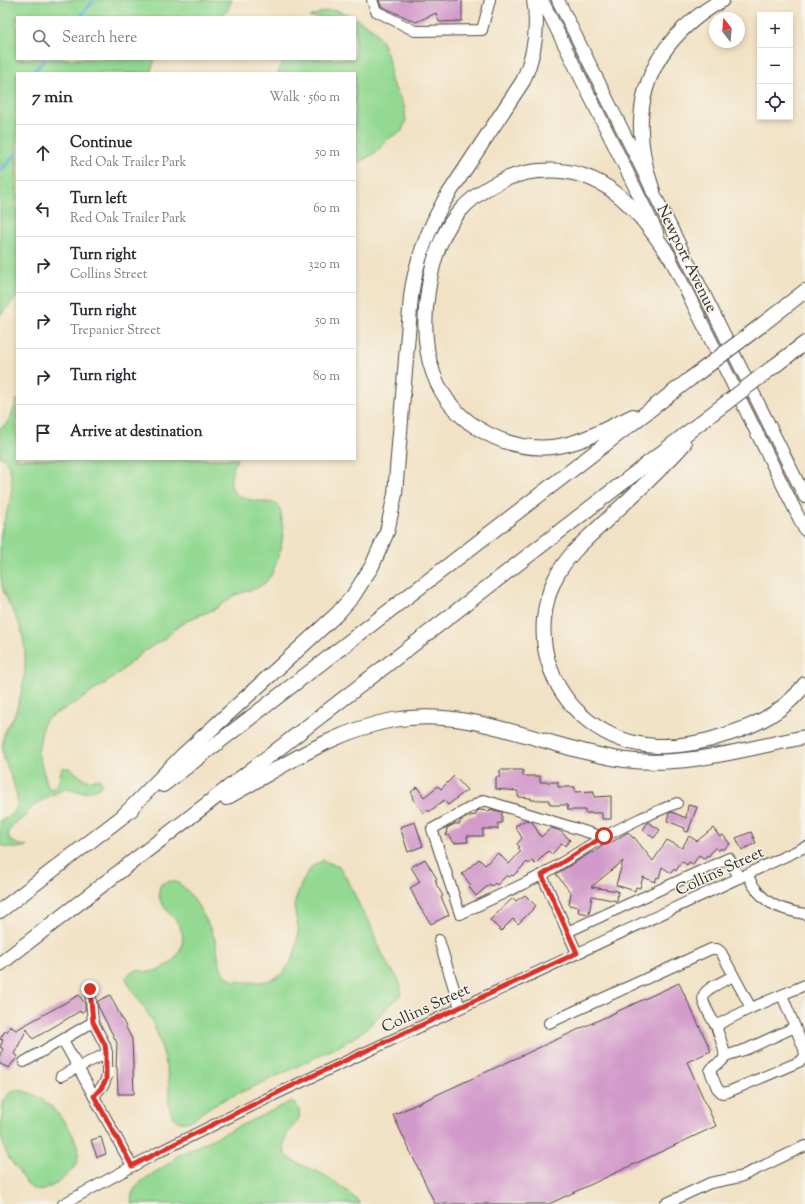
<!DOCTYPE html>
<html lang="en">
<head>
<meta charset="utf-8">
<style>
  body { margin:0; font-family:"Sorts Mill Goudy",serif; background:#f2f2f3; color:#2b2b33 }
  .controls { position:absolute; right:12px; top:12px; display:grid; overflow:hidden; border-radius:0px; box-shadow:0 2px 6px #0003 }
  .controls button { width:36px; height:36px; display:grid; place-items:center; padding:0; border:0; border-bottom:1px solid #e1e1e2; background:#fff; color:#2b2b33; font:20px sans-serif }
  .compass { position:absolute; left:709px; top:12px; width:36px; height:36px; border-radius:50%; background:#fff; box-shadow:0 2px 6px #0003; rotate:344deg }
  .stop { position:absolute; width:12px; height:12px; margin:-9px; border:3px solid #d93025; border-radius:50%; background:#fff }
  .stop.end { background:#d93025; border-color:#fff; box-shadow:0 1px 4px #0008 }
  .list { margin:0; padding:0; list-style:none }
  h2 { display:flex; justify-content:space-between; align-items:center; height:52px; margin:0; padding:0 16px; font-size:17px }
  h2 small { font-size:13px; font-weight:400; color:#7c7c81 }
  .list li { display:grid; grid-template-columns:26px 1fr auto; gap:12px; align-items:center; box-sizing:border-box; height:56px; padding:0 16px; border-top:1px solid #e1e1e2 }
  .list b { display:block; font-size:15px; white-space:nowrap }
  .list p { margin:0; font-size:13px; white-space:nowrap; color:#7c7c81 }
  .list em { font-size:13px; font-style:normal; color:#7c7c81 }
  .icon { flex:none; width:22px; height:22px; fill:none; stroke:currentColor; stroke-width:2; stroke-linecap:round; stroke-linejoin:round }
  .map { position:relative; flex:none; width:805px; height:1204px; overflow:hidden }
  .search { position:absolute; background:#fff; box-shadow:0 2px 6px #0003; left:16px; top:16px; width:340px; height:44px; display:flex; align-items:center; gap:10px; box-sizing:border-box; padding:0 14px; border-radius:0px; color:#7c7c81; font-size:15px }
  .panel { position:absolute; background:#fff; box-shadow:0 2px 6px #0003; left:16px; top:72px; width:340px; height:388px; border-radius:0px }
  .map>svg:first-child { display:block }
  .green { fill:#93d992; stroke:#5f825e }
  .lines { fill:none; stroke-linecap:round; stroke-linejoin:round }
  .stream { stroke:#5eafd9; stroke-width:3 }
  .building { fill:#d29aca }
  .minor-casing { stroke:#494642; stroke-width:12 }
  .major-casing { stroke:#494642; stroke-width:14 }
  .highway-casing { stroke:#494642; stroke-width:16 }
  .minor { stroke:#fff; stroke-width:10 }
  .major { stroke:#fff; stroke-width:12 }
  .highway { stroke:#fff; stroke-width:14 }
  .highway-bridge-casing { stroke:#494642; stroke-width:16; stroke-linecap:butt }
  .highway-bridge { stroke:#fff; stroke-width:14 }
  .route { stroke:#d93025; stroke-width:5 }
  .labels { text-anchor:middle; stroke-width:3; stroke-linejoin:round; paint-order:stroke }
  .street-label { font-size:16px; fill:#2b2b2b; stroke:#f7f3e8 }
</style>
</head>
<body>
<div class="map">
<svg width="805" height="1204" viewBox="0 0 805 1204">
  <rect width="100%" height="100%" fill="#f7f3e8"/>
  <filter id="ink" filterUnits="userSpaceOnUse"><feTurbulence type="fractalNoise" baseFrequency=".025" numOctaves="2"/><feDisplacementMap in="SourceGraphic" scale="8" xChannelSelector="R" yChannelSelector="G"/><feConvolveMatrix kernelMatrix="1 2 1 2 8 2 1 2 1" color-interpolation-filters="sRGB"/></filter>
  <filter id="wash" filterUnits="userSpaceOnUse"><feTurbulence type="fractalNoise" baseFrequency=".012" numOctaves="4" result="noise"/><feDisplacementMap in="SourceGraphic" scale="16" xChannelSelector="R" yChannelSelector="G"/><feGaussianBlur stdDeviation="0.9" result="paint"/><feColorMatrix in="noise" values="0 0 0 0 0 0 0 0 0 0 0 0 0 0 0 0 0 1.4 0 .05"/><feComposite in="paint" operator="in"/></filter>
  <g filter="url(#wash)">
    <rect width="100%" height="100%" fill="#f1e2c5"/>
    <!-- green -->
    <g class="green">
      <path d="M0,0H232L227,11L219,17H17V59H155L150,73H17V297L0,315Z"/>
      <path d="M336,10L354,17H309L325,11Z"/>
      <path d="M355,18L373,29L381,40L387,53L390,67V79L404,105L406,120L402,131L389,138L375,153L355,164V73H278L284,59H355Z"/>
      <path d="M17,399V459H237C219,500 242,499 275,503L279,506L281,512L283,533L281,549L272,574L265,583L257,588L235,595L215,609L190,619L177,627L167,637L143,652L113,678L80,700L48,718L43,724L38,753L48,787L51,789C62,783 58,778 62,768C73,765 76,777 87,780C91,781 95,780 99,779L102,783L99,788C94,789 87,793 81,792C71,790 71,787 60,791C51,795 38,802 31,808C28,811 26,815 23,818C20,821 13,824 11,828C3,841 17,845 27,846C17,849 10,849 1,845L0,842V820C35,813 6,773 3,753C2,747 3,737 5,732C7,726 12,722 14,716C24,691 29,659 22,633C18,617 6,602 2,586C0,575 0,562 0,550C0,544 0,538 1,532C7,508 21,480 3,457H0V428C10,424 14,409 17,399Z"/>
      <path d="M323,860L339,867L347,879L362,911L370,923L377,943L389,967L398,978L401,986V994L395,1001L360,1034L339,1046L271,1079L223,1100C218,1103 212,1105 207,1109C200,1113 191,1124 181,1122C166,1118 169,1095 169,1084C169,1078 167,1072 166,1066C163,1049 156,1026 147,1012C140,1000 131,991 126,978L129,974C131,973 135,971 137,970C140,970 144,972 147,972C152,972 160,970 164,967C172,963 175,959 179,952C196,918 148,911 161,884C166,882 171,880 176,882C190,887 210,925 215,940C218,949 217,960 222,970C224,974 229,977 233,981C245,982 260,984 273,979C291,972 298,948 298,930C298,921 293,911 295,902C297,892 307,870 315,864C318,863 321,862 323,860Z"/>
      <path d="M14,1090C23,1090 32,1093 40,1098C56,1107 89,1146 75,1166C69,1175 46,1194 35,1190C28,1187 25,1180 21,1175C16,1167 9,1160 6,1152C0,1138 0,1124 3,1110C3,1106 3,1101 5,1098C7,1094 11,1092 14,1090Z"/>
      <path d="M292,1101C313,1121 284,1125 284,1146C284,1149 284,1153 286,1155C292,1162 313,1169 322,1174C336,1182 349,1192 361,1204H132C127,1185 152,1175 165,1166C169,1164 173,1160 177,1156Z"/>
    </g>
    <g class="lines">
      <!-- stream -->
      <g class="stream">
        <path d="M80,17L94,0"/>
        <path d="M33,73L45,59"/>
        <path d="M0,172L17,152"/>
      </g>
    </g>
    <g id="blocks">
      <!-- building -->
      <g class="building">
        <path d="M379,0H462V21L439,22L436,13L416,22L381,6Z"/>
        <path d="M500,770H523V776H540V782H558V787H575V792L594,791V797L611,796V819H602V813H585V810H568L567,805H551V803H549V800H531V798L518,797V791L496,789V777H500Z"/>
        <path d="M454,776L467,790L448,805L444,800L429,812L428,810L424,813L412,798L414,797L411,792L417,787L424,797L438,786L441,789Z"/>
        <path d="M688,805L697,807L688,832L684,831L685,828L667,821L669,813L672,812L686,818Z"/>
        <path d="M490,809L502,812V823H498V829H483V836H467L468,842L454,843L449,835L446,836L447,828L455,824H460V821L470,816L476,815V812L479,810L490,811Z"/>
        <path d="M526,820L532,822L541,837L551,828L560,831L570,840L565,846L562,843L552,854L548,851L535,864L532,861L529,864L527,862L513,876L512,875L509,877L507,875L497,885L495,883L492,886L490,884L476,896L469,887L471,885L462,874L479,859L485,865L498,853L509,864L521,851L518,848L520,847L517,844L522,838L515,826Z"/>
        <path d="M415,822L423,846L408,852L400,827Z"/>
        <path d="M648,822L660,830L654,838L643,830Z"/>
        <path d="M713,828L720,837L723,835L730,844L722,850L721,848L718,851L715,847L709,856L707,855L705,859L699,855L693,864L689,862L687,865L682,861L676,871L674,869L671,873L662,867L659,878L657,877L655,882L643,877L640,888L636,887L635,891L616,885L623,861L591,887L618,891L617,901L592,896L589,914L578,912L579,907L569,905L571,893L556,874L592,852L593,853L607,842L608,844L612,842L628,832L633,838L634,837L653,861L667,840L682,848L689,836L697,841Z"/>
        <path d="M751,832L756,843L742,850L736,838Z"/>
        <path d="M425,859L437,879L435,880L437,883L436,884L443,896L441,897L449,915L431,924L419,906L410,888L420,882L411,867Z"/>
        <path d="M525,895L536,906L518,924L513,919L501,931L490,920L513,898L516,901Z"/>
        <path d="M679,983L711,1051L687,1062L716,1126L549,1204H435L393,1115Z"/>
        <path d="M79,995L85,1004V1010L81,1013L80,1011L33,1039L27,1029L14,1054L18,1056L14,1062H13L9,1068L0,1064V1054L3,1049L0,1047L3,1040L0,1039L5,1031L7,1032L10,1026L16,1030Z"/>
        <path d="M110,995L132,1039L134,1094H118L117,1067H116L117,1043L98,1006V1001Z"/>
        <path d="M101,1137L106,1154L97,1157L91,1140Z"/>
      </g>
    </g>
  </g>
  <g filter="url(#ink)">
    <use href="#blocks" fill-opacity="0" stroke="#494642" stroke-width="1"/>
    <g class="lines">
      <!-- minor casing -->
      <g class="minor-casing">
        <g id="minor">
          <path d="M372,0L376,11L415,31L482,30L490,0"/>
          <path d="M484,800L603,837L542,875L460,914L432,829Z"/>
          <path d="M603,837L641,818L677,803"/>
          <path d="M747,874C760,902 776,909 805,914"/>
          <path d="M542,875L577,953"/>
          <path d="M567,932L729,858L739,878"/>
          <path d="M439,940L460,1008"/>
          <path d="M90,989L93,1022"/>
          <path d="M751,1008L721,1023L717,1028C718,1036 729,1054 722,1061C717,1065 714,1064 710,1071L717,1088L722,1093L728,1092L801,1061L805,1056L804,1049L782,995"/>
          <path d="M549,1023L711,949H717L721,952L751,1008L805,985"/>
          <path d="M717,1028C696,991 697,995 733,976"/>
          <path d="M63,1040L132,1166"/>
          <path d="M725,1056L747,1049L795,1027"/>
          <path d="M24,1062L93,1022L105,1045L107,1053V1076L104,1084L94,1096"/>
          <path d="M61,1076L107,1053"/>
          <path d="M63,1204L157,1153L276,1094L805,847"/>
          <path d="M665,1204L710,1183L740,1177L805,1146"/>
        </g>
      </g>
      <!-- major casing -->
      <g class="major-casing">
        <g id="major">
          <path d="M542,0L657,232"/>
          <path d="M558,0L805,497"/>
          <path d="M665,248L805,530"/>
        </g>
      </g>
      <!-- highway casing -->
      <g class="highway-casing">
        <g id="highway">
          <path d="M653,191C624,109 647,44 722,0"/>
          <path d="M759,327L805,291"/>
          <path d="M777,364L805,343"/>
          <path d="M633,416C607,428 581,444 552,447C530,449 507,444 488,434C431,405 419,349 428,291C432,263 441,233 459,212C479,189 508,174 538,171C602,165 637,207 669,256"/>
          <path d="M684,444C662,469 638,491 613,514C593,534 568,552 555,579C543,604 540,634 548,661C562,710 606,744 657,746C681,747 705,742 728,734C757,725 787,709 805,684"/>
          <path d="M163,785L690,379"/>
          <path d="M226,798C279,769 332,731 393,720C473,706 547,749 625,760C683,768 748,748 805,737"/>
          <path d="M124,815L182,756L337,614L353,596L372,566L387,532L395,494L411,297C415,263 427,232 444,201L523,81C535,54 539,29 534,0"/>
          <path d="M0,911L131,810"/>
          <path d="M0,964L709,416"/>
        </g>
      </g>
      <!-- minor -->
      <use href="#minor" class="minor"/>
      <!-- major -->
      <use href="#major" class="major"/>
      <!-- highway -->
      <use href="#highway" class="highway"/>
      <!-- highway-bridge casing -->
      <g class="highway-bridge-casing">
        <g id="highway-bridge">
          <path d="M690,379L759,327"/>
          <path d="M709,416L777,364"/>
        </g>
      </g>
      <!-- highway-bridge -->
      <use href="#highway-bridge" class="highway-bridge"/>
    </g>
  </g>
  <g class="lines" filter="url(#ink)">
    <!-- route -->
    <path class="route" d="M90,989L93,1022L105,1045L106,1053V1080L102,1087L94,1096L132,1166C277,1089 428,1023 577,953L542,875L604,836"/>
  </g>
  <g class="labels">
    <!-- street labels -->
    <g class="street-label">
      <text transform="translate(688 258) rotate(64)" y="6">Newport Avenue</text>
      <text transform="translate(719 870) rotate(-25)" y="6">Collins Street</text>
      <text transform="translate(425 1007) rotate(-25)" y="6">Collins Street</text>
    </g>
  </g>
</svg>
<div class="controls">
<button>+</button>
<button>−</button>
<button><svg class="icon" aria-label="locate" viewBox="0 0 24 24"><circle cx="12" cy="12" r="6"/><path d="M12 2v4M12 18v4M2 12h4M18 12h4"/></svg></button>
</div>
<svg class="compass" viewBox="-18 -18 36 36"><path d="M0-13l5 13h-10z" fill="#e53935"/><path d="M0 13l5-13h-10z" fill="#7c7c81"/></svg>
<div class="stop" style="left:604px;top:836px"></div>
<div class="stop end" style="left:90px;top:989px"></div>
<div class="search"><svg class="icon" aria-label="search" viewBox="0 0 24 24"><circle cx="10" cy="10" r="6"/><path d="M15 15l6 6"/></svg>Search here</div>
<section class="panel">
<h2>7 min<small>Walk · 560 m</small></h2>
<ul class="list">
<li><svg class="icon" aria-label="ahead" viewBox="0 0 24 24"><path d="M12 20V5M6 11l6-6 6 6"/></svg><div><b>Continue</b><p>Red Oak Trailer Park</p></div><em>50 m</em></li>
<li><svg class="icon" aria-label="left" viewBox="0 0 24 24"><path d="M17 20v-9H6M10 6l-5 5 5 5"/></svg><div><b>Turn left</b><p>Red Oak Trailer Park</p></div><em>60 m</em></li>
<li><svg class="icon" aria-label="right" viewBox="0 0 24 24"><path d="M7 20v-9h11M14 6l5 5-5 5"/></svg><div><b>Turn right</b><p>Collins Street</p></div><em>320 m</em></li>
<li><svg class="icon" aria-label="right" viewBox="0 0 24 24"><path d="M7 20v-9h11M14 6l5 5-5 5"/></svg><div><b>Turn right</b><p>Trepanier Street</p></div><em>50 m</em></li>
<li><svg class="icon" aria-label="right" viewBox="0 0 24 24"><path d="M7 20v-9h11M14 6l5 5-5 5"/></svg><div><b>Turn right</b></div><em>80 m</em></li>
<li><svg class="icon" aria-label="arrive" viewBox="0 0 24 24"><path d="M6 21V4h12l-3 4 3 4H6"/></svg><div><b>Arrive at destination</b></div></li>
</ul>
</section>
</div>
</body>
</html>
